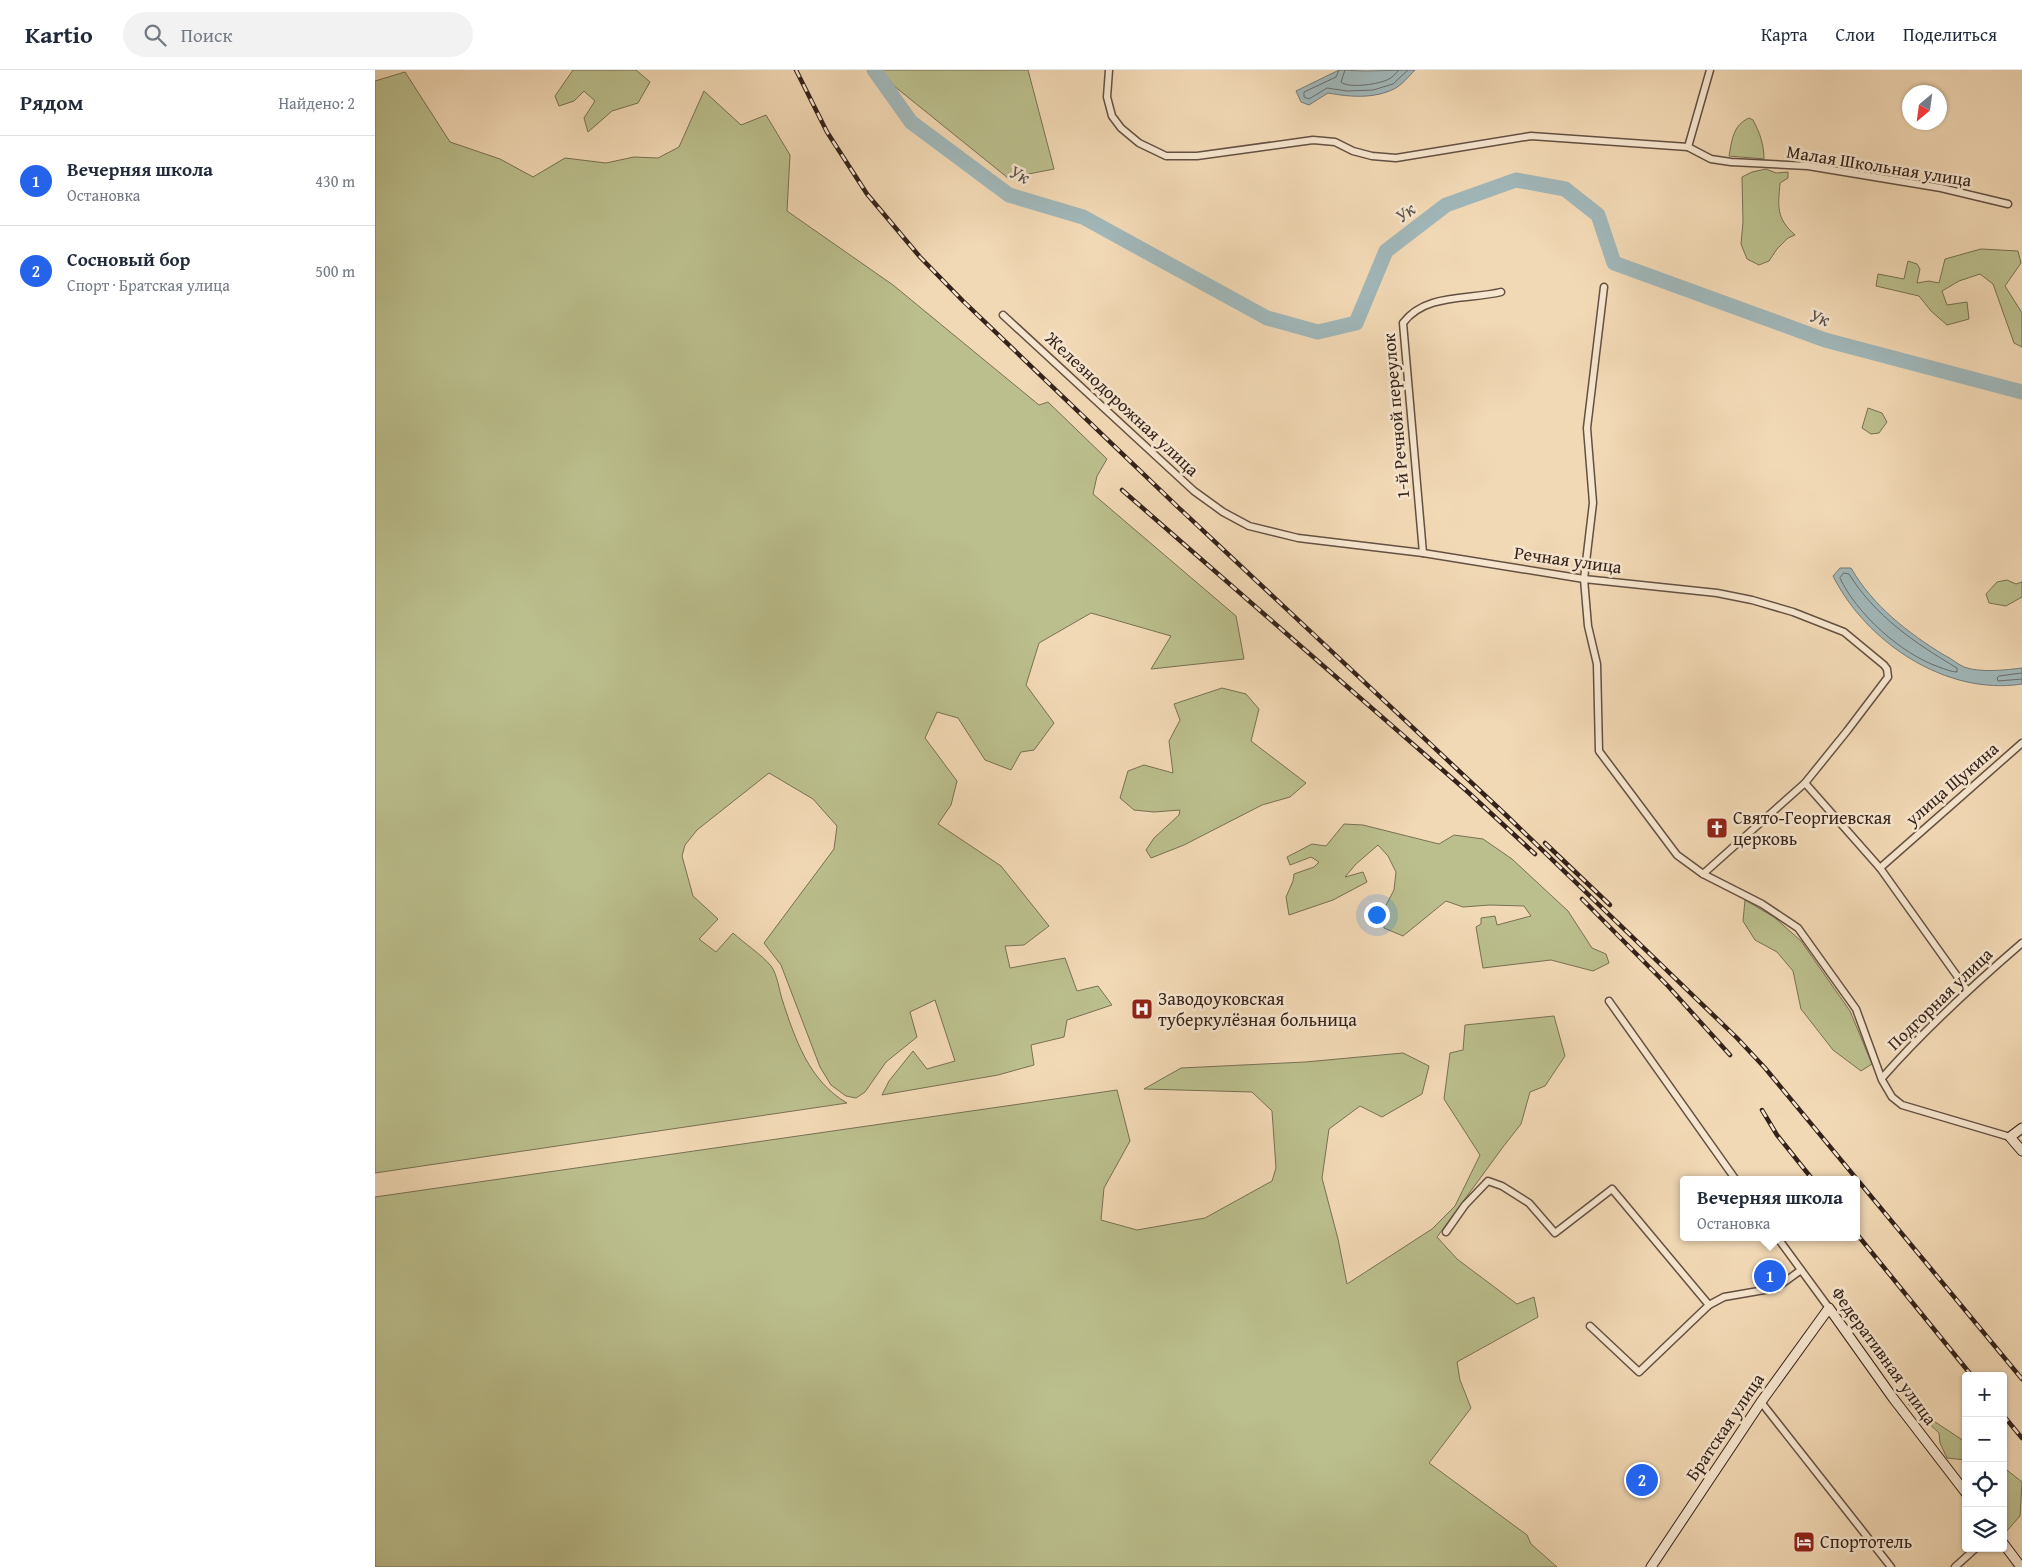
<!DOCTYPE html>
<html lang="ru">
<head>
<meta charset="utf-8">
<style>
  body { margin:0; font-family:"Gentium Book Plus",serif; background:#f2f2f3; color:#1f2937 }
  .controls { position:absolute; right:15px; bottom:15px; display:grid; overflow:hidden; border-radius:5px; box-shadow:0 1px 4px #0004 }
  .controls button { width:45px; height:45px; display:grid; place-items:center; padding:0; border:0; border-bottom:1px solid #e0e1e3; background:#fff; color:#1f2937; font:25px sans-serif }
  .compass { position:absolute; left:1527px; top:15px; width:45px; height:45px; border-radius:50%; background:#fff; box-shadow:0 1px 4px #0004; rotate:209deg }
  .you { position:absolute; left:1001px; top:844px; width:18px; height:18px; margin:-12px; border:4px solid #fff; border-radius:50%; background:#1a73e8; box-shadow:0 0 0 8px #1a73e833 }
  .badge { display:grid; place-items:center; width:32px; height:32px; border-radius:50%; background:#2563eb; color:#fff; font-size:16px; font-weight:700 }
  .pin { position:absolute; translate:-50% -50%; border:2px solid #fff; box-shadow:0 1px 5px #0006 }
  .popup { position:absolute; left:1305px; top:1106px; width:180px; height:65px; box-sizing:border-box; display:grid; place-content:center; border-radius:5px; background:#fff; filter:drop-shadow(0 1px 4px #0005); font-size:16px; white-space:nowrap; color:#747a83 }
  .popup b { font-size:19px; color:#1f2937 }
  .popup::after { content:''; position:absolute; left:50%; top:100%; margin-left:-10px; border:10px solid transparent; border-top-color:#fff }
  .list { margin:0; padding:0; list-style:none }
  h2 { display:flex; justify-content:space-between; align-items:center; height:65px; margin:0; padding:0 20px; font-size:21px }
  h2 small { font-size:16px; font-weight:400; color:#747a83 }
  .list li { display:grid; grid-template-columns:32px 1fr auto; gap:15px; align-items:center; box-sizing:border-box; height:90px; padding:0 20px; border-top:1px solid #e0e1e3 }
  .list b { display:block; font-size:19px; white-space:nowrap }
  .list p { margin:0; font-size:16px; white-space:nowrap; color:#747a83 }
  .list em { font-size:16px; font-style:normal; color:#747a83 }
  .icon { flex:none; width:28px; height:28px; fill:none; stroke:currentColor; stroke-width:2; stroke-linecap:round; stroke-linejoin:round }
  .map { position:relative; flex:none; width:1647px; height:1497px; overflow:hidden }
  header { display:flex; align-items:center; gap:30px; box-sizing:border-box; height:70px; padding:0 25px; background:#fff; border-bottom:1px solid #e0e1e3 }
  header strong { font-size:24px }
  nav { display:flex; gap:28px; margin-inline-start:auto; font-size:18px }
  .search { width:350px; height:45px; background:#f2f2f3; display:flex; align-items:center; gap:12px; box-sizing:border-box; padding:0 18px; border-radius:28px; color:#747a83; font-size:19px }
  main { display:flex }
  aside { flex:1; background:#fff }
  .map>svg:first-child { display:block }
  .green { fill:#bbbf8d; stroke:#787054 }
  .water { fill:#a0b7b9; stroke:#757b7a }
  .lines { fill:none; stroke-linecap:round; stroke-linejoin:round }
  .shore { stroke:#6a6c6a; stroke-width:1 }
  .river { stroke:#a0b7b9; stroke-width:15 }
  .street-casing { stroke:#645042; stroke-width:9 }
  .secondary-casing { stroke:#35221b; stroke-width:11 }
  .street { stroke:#f7e6cf; stroke-width:6 }
  .secondary { stroke:#f7e6cf; stroke-width:9 }
  .rail-casing { stroke:#35221b; stroke-width:4.5 }
  .rail { stroke:#f7e6cf; stroke-width:2.5; stroke-dasharray:8; stroke-linecap:butt }
  .labels { text-anchor:middle; stroke-width:5; stroke-linejoin:round; paint-order:stroke }
  .street-label { font-size:18px; fill:#35221b; stroke:#f7e6cf }
  .poi-label { font-size:18px; fill:#35221b; stroke:#f7e6cf; text-anchor:start }
  .water-label { font-size:19px; font-style:italic; fill:#554f4a; stroke:#f7e6cf }
</style>
</head>
<body>
<header>
<strong>Kartio</strong>
<div class="search"><svg class="icon" aria-label="search" viewBox="0 0 24 24"><circle cx="10" cy="10" r="6"/><path d="M15 15l6 6"/></svg>Поиск</div>
<nav><a>Карта</a><a>Слои</a><a>Поделиться</a></nav>
</header>
<main>
<aside>
<h2>Рядом<small>Найдено: 2</small></h2>
<ul class="list">
<li><span class="badge">1</span><div><b>Вечерняя школа</b><p>Остановка</p></div><em>430 m</em></li>
<li><span class="badge">2</span><div><b>Сосновый бор</b><p>Спорт · Братская улица</p></div><em>500 m</em></li>
</ul>
</aside>
<div class="map">
<svg width="1647" height="1497" viewBox="0 0 1647 1497">
  <rect width="100%" height="100%" fill="#f2d9b5"/>
  <filter id="stains"><feTurbulence type="fractalNoise" baseFrequency=".004" numOctaves="4"/><feColorMatrix values="0 0 0 0 .2 0 0 0 0 .09 0 0 0 0 .02 0 0 0 .5 -.17"/></filter>
  <radialGradient id="worn" r=".72"><stop offset=".6" stop-color="#630" stop-opacity="0"/><stop offset="1" stop-color="#630" stop-opacity=".3"/></radialGradient>
  <!-- green -->
  <g class="green">
    <path d="M198,0H261L275,12L263,33L237,41L213,62L209,48L220,31L209,21L199,31L184,36L180,26Z"/>
    <path d="M507,0H653L679,99L633,108L519,16Z"/>
    <path d="M30,2L75,72L125,89L158,107L190,88L231,93L259,87L283,88L304,77L329,21L366,55L391,45L415,85L412,141L518,215L664,335L673,332L732,389L722,406L718,424L861,546L869,589L776,599L796,566L716,543L664,573L651,615L679,653L659,680L646,682L636,700L610,690L583,648L562,642L550,668L582,711L576,735L563,754L626,796L674,856L649,875L630,876L635,898L690,888L702,921L723,916L737,935L692,950L689,967L656,975L659,995L623,1005L507,1025L514,1011L538,981L552,999L580,991L560,930L535,942L542,967L511,992L490,1022L481,1028L471,1026L456,1015L445,997L406,895L389,873L459,779L462,756L438,729L394,703L322,760L310,775L307,786L318,826L343,849L324,869L341,882L358,863C370,874 386,884 396,896C402,904 404,919 407,929C420,969 434,1011 472,1033L0,1103V11Z"/>
    <path d="M1374,48L1378,50C1385,63 1389,75 1389,89L1354,86C1357,70 1358,55 1374,48Z"/>
    <path d="M1391,99L1401,103L1413,102V108L1405,113C1403,137 1401,148 1420,165L1413,168L1402,179L1394,191L1384,195L1372,189L1366,174L1368,152L1367,107L1377,102Z"/>
    <path d="M1606,179L1643,181L1646,193L1630,216L1647,243V277L1639,273L1618,214L1605,204L1584,211L1567,221L1572,235L1592,232L1594,249L1572,255L1556,241L1544,226L1501,216L1503,204L1529,209L1533,191L1542,194L1545,199L1542,213L1554,211L1564,213L1570,189Z"/>
    <path d="M1493,338L1507,343L1512,352L1504,363L1496,364L1487,358Z"/>
    <path d="M1632,510L1641,514L1647,512V527L1631,536L1614,533L1611,524L1622,512Z"/>
    <path d="M847,618L871,624L884,639L876,671L931,713L915,727L887,735L809,775L776,788L771,780L779,768L804,745L805,740L779,742L759,740L745,728L753,701L769,695L798,703L794,671L805,650L799,634Z"/>
    <path d="M969,754L988,755L1064,774L1079,765L1108,769L1137,789L1193,841L1217,878L1231,884L1234,893L1218,901L1176,890L1108,898L1101,857L1106,854V848L1120,846L1122,855L1156,846L1149,836L1115,835L1088,837L1071,831L1028,866L1009,858L1010,837L1019,820L1021,802L1013,786L1003,775L981,794L970,807L988,802L992,812L958,830L914,845L911,827L918,811L919,804L939,797L944,792L936,787L915,795L912,787L937,774L951,776Z"/>
    <path d="M1370,830L1399,847L1426,871L1475,941L1497,994L1486,1001L1458,980L1426,939L1418,901L1402,882L1380,870L1368,851Z"/>
    <path d="M1179,946L1190,986L1170,1016L1155,1022L1146,1054L1128,1077L1062,1167L1082,1189L1142,1234L1159,1227L1163,1247L1082,1292L1085,1310L1096,1338L1054,1393L1152,1465L1156,1474L1182,1497H0V1127L742,1020L755,1071L729,1118L726,1150L762,1160L830,1148L897,1111L901,1098L897,1041L877,1022L769,1019L806,998L930,992L1028,983L1054,996L1047,1024L1007,1047L985,1036L954,1059L947,1108L963,1169L972,1214L1057,1159L1080,1136L1105,1085L1069,1029L1075,983L1088,980L1090,955Z"/>
    <path d="M1533,1334L1589,1371L1591,1377V1390L1572,1388L1565,1373L1564,1363Z"/>
    <path d="M1628,1397L1647,1412L1645,1446L1630,1463L1628,1459Z"/>
  </g>
  <!-- water -->
  <g class="water">
    <path d="M964,0L990,1L1040,0C1034,6 1027,15 1019,19C998,29 975,27 953,23L934,35L926,32L921,21Z"/>
    <path d="M1465,498H1476C1498,536 1533,563 1569,585C1576,588 1582,594 1589,597C1605,603 1631,600 1647,598V614C1571,626 1491,572 1458,506Z"/>
  </g>
  <g class="lines">
    <!-- shore -->
    <g class="shore">
      <path d="M964,0L961,7L929,22V27L934,29L952,18L972,21L998,20L1018,14L1033,0"/>
      <path d="M970,0L966,12C974,19 1005,14 1014,9C1018,7 1021,3 1024,0"/>
      <path d="M1469,503L1474,504C1500,546 1540,573 1582,598V602C1576,602 1570,599 1564,597C1526,584 1481,543 1465,508Z"/>
      <path d="M1647,603L1624,606L1622,608L1623,611L1647,609"/>
    </g>
    <!-- river -->
    <path class="river" d="M499,0L536,52L634,125L708,147L892,248L943,262L981,253L1011,181L1071,135L1141,110L1190,119L1223,145L1239,193L1450,270L1647,322"/>
    <!-- street casing -->
    <g class="street-casing">
      <g id="street">
        <path d="M734,0L732,27L737,46L746,58L764,73L791,86H822L938,70L960,72L978,81L997,86L1021,88L1156,66L1313,77L1336,89L1356,92L1433,96L1566,118L1633,134"/>
        <path d="M1313,77L1335,0"/>
        <path d="M1229,217L1212,358L1218,433L1209,509L1213,556L1222,594L1224,681L1302,785L1328,804L1387,834L1423,858L1481,939L1507,1010L1517,1027L1527,1035L1635,1067"/>
        <path d="M628,245L819,421L848,442L874,456L923,468L1048,483L1209,509L1342,523L1377,530L1418,542L1469,562L1509,595L1512,599L1513,607L1472,661L1430,713L1328,804"/>
        <path d="M1048,483L1028,253C1050,223 1094,230 1126,222"/>
        <path d="M1430,713L1505,798L1592,920"/>
        <path d="M1505,798L1647,673"/>
        <path d="M1234,931L1361,1110"/>
        <path d="M1507,1008C1550,959 1597,916 1647,873"/>
        <path d="M1071,1162L1090,1135L1113,1111L1127,1116L1154,1133L1180,1163L1237,1119L1334,1235L1349,1227L1401,1218L1426,1200"/>
        <path d="M1402,1167L1454,1238"/>
        <path d="M1215,1256L1264,1302L1334,1235"/>
        <path d="M1386,1332L1516,1497"/>
        <path d="M1580,1497L1601,1478"/>
      </g>
    </g>
    <!-- secondary casing -->
    <g class="secondary-casing">
      <g id="secondary">
        <path d="M1647,1058L1635,1067L1647,1081"/>
        <path d="M1628,1473L1646,1497"/>
        <path d="M1276,1497L1386,1332L1454,1238L1518,1328L1591,1423"/>
      </g>
    </g>
    <!-- street -->
    <use href="#street" class="street"/>
    <!-- secondary -->
    <use href="#secondary" class="secondary"/>
    <!-- rail casing -->
    <g class="rail-casing">
      <g id="rail">
        <path d="M421,0L452,62L492,124L545,187L588,231L805,439L1132,746L1362,968L1390,998L1647,1309"/>
        <path d="M747,420L1094,723L1160,784"/>
        <path d="M1170,773L1235,835"/>
        <path d="M1207,829L1293,916L1355,985"/>
        <path d="M1387,1040L1402,1065L1438,1110"/>
        <path d="M1481,1163L1597,1306"/>
        <path d="M1628,1345L1647,1368"/>
      </g>
    </g>
    <!-- rail -->
    <use href="#rail" class="rail"/>
  </g>
  <!-- icons -->
  <defs>
    <g id="church-square" transform="scale(1.125)"><rect x="-9" y="-9" width="18" height="18" rx="4" fill="#8f2418" stroke="#f7e6cf"/><path d="M-1.2-6h2.4v3.5h3.3v2.4h-3.3V6h-2.4V-.1h-3.3v-2.4h3.3Z" fill="#fff"/></g>
    <g id="hospital-square" transform="scale(1.125)"><rect x="-9" y="-9" width="18" height="18" rx="4" fill="#8f2418" stroke="#f7e6cf"/><path d="M-5-5h3v3.5h4V-5h3V5h-3V1.5h-4V5h-3Z" fill="#fff"/></g>
    <g id="hotel-square" transform="scale(1.125)"><rect x="-9" y="-9" width="18" height="18" rx="4" fill="#8f2418" stroke="#f7e6cf"/><path d="M-6-4.5h1.5V1H6V5H4.5V3h-9V5H-6ZM-4 0a1.8 1.8 0 1 1 3.6 0ZM.5 0V-2.5h3Q6-2.5 6 0Z" fill="#fff"/></g>
  </defs>
  <g fill-rule="evenodd">
    <use href="#church-square" x="1342" y="758"/>
    <use href="#hospital-square" x="767" y="939"/>
    <use href="#hotel-square" x="1429" y="1472"/>
  </g>
  <g class="labels">
    <!-- street labels -->
    <g class="street-label">
      <text transform="translate(1504 96) rotate(9)" y="6">Малая Школьная улица</text>
      <text transform="translate(747 334) rotate(43)" y="6">Железнодорожная улица</text>
      <text transform="translate(1021 346) rotate(-95)" y="6">1-й Речной переулок</text>
      <text transform="translate(1193 490) rotate(8)" y="6">Речная улица</text>
      <text transform="translate(1577 714) rotate(-41)" y="6">улица Щукина</text>
      <text transform="translate(1565 929) rotate(-44)" y="6">Подгорная улица</text>
      <text transform="translate(1509 1286) rotate(54)" y="6">Федеративная улица</text>
      <text transform="translate(1350 1357) rotate(-56)" y="6">Братская улица</text>
    </g>
    <!-- poi labels -->
    <g class="poi-label">
      <text x="1358" y="754">Свято-Георгиевская<tspan x="1358" dy="21">церковь</tspan></text>
      <text x="783" y="935">Заводоуковская<tspan x="783" dy="21">туберкулёзная больница</tspan></text>
      <text x="1445" y="1478">Спортотель</text>
    </g>
    <!-- water labels -->
    <g class="water-label">
      <text transform="translate(645 104) rotate(26)" y="7">Ук</text>
      <text transform="translate(1030 142) rotate(-37)" y="7">Ук</text>
      <text transform="translate(1445 247) rotate(19)" y="7">Ук</text>
    </g>
  </g>
  <rect width="100%" height="100%" filter="url(#stains)"/>
  <rect width="100%" height="100%" fill="url(#worn)"/>
</svg>
<div class="controls">
<button>+</button>
<button>−</button>
<button><svg class="icon" aria-label="locate" viewBox="0 0 24 24"><circle cx="12" cy="12" r="6"/><path d="M12 2v4M12 18v4M2 12h4M18 12h4"/></svg></button>
<button><svg class="icon" aria-label="layers" viewBox="0 0 24 24"><path d="M12 4l9 5-9 5-9-5zM3 14l9 5 9-5"/></svg></button>
</div>
<svg class="compass" viewBox="-18 -18 36 36"><path d="M0-13l5 13h-10z" fill="#e53935"/><path d="M0 13l5-13h-10z" fill="#747a83"/></svg>
<div class="you"></div>
<div class="pin badge" style="left:1395px;top:1206px">1</div>
<div class="popup"><b>Вечерняя школа</b>Остановка</div>
<div class="pin badge" style="left:1267px;top:1410px">2</div>
</div>
</main>
</body>
</html>
